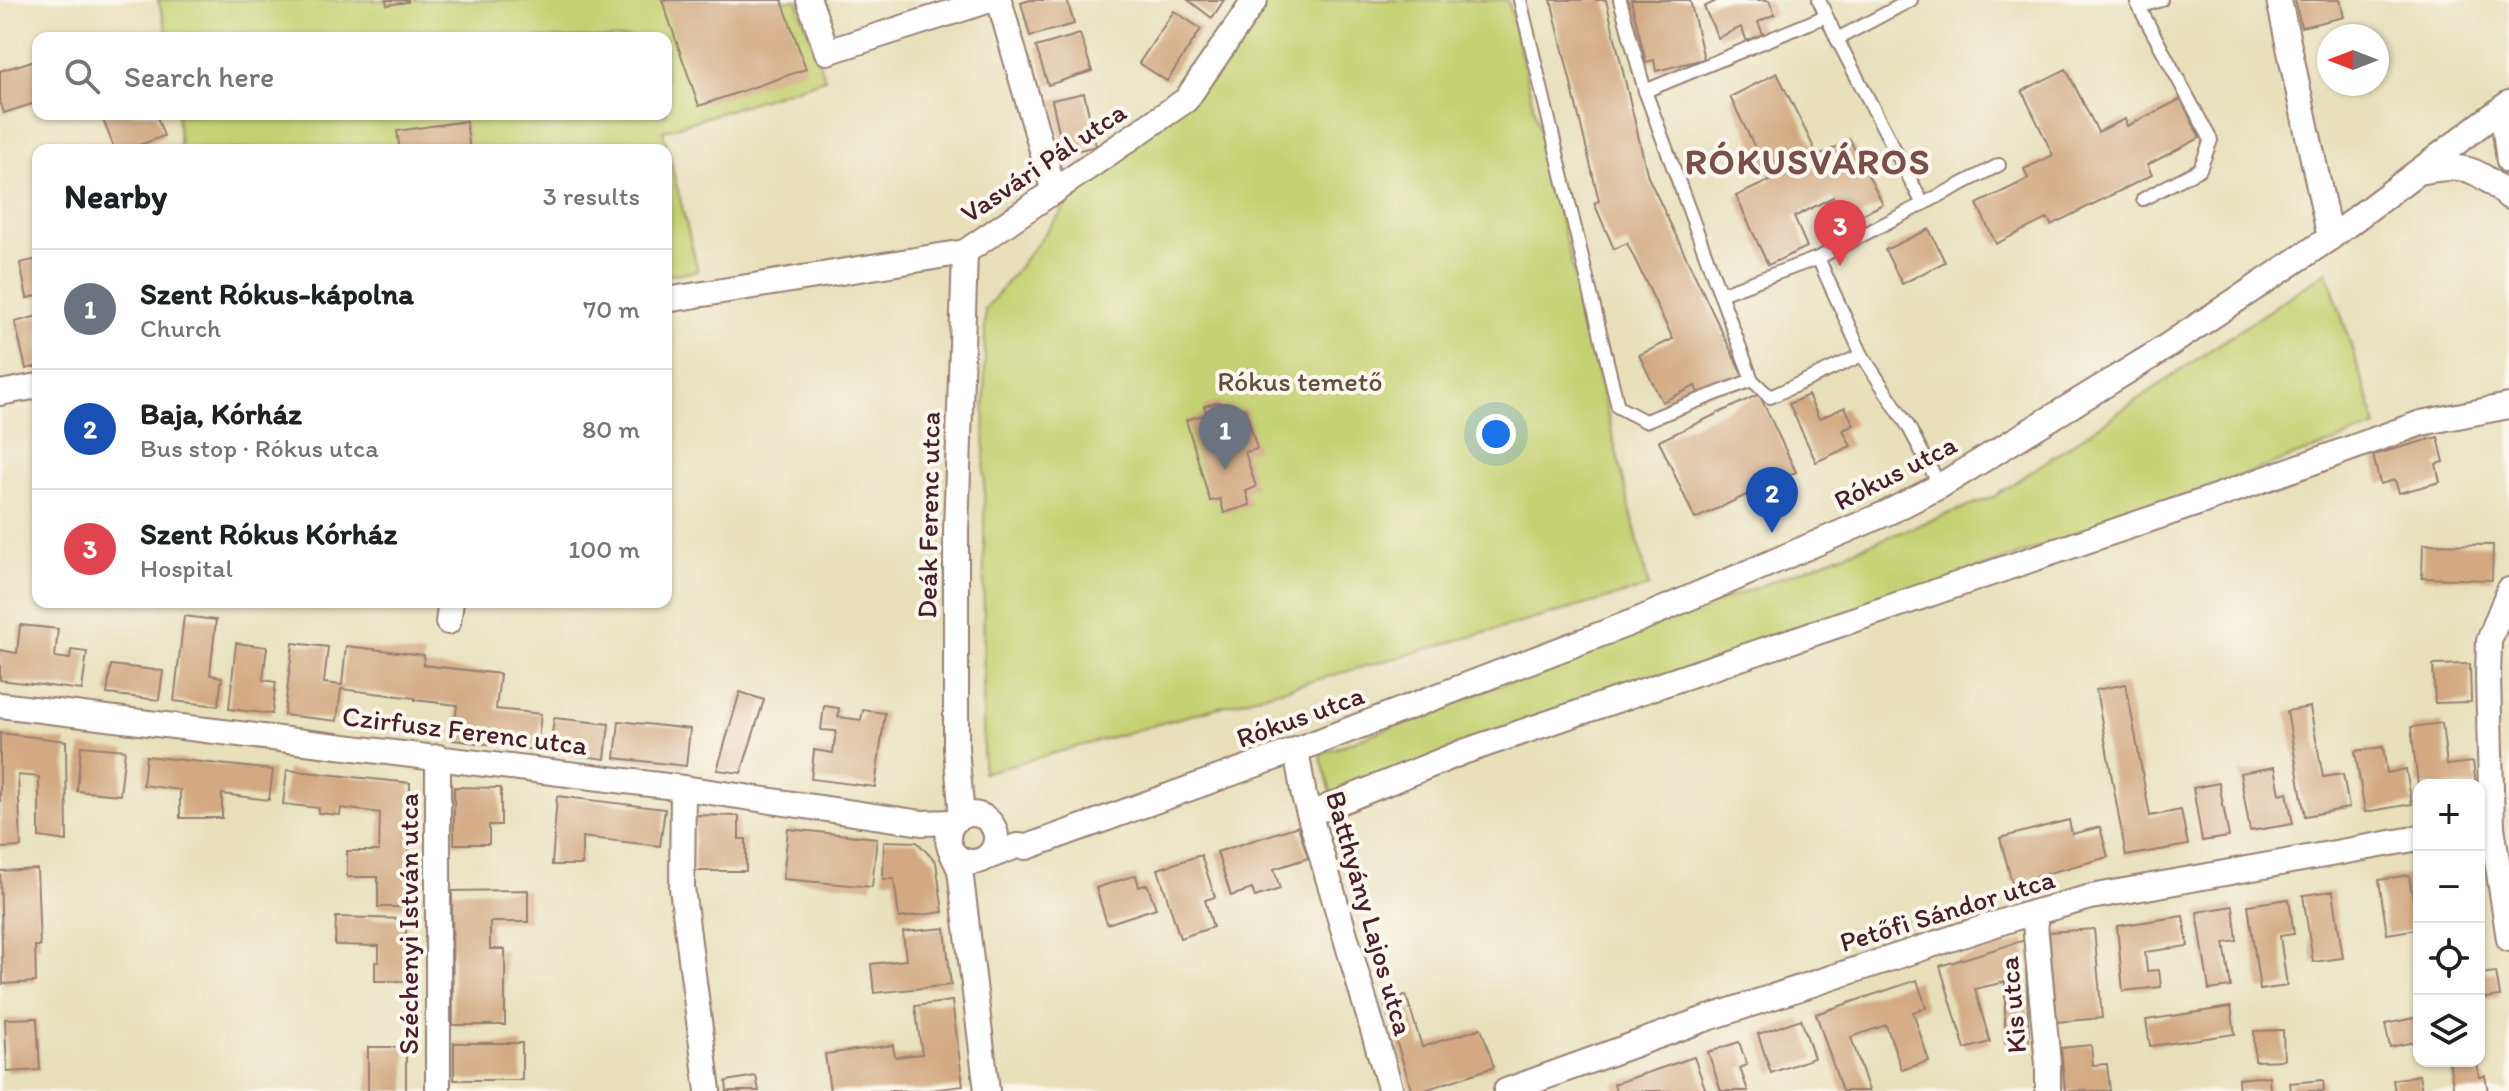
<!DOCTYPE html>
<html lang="en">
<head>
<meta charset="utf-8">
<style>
  body { margin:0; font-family:Itim,sans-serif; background:#f2f2f2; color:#202124 }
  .controls { position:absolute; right:24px; bottom:24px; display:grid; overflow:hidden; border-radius:16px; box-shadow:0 2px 6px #0004 }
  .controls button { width:72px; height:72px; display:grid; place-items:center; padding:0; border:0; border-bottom:2px solid #e0e0e0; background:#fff; color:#202124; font:40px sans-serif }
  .compass { position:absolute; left:2317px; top:24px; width:72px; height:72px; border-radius:50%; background:#fff; box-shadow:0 2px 6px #0004; rotate:270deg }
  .you { position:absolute; left:1496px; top:434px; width:28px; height:28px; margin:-20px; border:6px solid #fff; border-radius:50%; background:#1a73e8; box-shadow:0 0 0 12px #1a73e833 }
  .badge { display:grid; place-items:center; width:52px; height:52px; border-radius:50%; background:#111827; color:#fff; font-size:26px; font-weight:700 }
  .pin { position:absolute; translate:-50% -66px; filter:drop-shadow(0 2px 4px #0008) }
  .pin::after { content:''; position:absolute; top:42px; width:28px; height:24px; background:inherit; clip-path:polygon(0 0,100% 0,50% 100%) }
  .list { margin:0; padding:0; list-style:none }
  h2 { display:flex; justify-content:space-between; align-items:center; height:104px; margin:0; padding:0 32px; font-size:34px }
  h2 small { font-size:26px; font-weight:400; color:#757577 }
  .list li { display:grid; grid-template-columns:52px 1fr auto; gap:24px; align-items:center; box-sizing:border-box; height:120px; padding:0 32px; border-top:2px solid #e0e0e0 }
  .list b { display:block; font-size:30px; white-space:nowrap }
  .list p { margin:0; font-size:26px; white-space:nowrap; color:#757577 }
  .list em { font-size:26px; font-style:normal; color:#757577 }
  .icon { flex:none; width:44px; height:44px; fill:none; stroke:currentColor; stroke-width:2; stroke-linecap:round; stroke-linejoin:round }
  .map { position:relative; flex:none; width:2509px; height:1091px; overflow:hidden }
  .search { position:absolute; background:#fff; box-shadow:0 2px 6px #0004; left:32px; top:32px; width:640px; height:88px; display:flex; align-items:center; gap:20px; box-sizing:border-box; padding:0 28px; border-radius:16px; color:#757577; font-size:30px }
  .panel { position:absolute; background:#fff; box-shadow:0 2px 6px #0004; left:32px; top:144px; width:640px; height:464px; border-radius:16px }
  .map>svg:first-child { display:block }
  .green { fill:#c4d172; stroke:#87784e; stroke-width:2 }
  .building { fill:#d2a982 }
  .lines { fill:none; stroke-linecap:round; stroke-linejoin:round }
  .lane-casing { stroke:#988073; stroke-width:16 }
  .street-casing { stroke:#988073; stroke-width:28 }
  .lane { stroke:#fff; stroke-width:12 }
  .street { stroke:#fff; stroke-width:24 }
  .labels { text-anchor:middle; stroke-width:8; stroke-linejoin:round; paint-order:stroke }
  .street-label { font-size:28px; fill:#4a1f2b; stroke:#fbf7ec }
  .park-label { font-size:28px; fill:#684c3d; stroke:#fbf7ec }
  .district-label { font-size:36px; font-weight:bold; letter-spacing:2px; fill:#7a4f49; stroke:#fbf7ec }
</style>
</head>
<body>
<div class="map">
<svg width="2509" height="1091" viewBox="0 0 2509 1091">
  <rect width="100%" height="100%" fill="#fbf7ec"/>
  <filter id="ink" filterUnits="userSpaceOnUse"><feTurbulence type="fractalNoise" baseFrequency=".0125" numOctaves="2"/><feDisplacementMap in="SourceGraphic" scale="16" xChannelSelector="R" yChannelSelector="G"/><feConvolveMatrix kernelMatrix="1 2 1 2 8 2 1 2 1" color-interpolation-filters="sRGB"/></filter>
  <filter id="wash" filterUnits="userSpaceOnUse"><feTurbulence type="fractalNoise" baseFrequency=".006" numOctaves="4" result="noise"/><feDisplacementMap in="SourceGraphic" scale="32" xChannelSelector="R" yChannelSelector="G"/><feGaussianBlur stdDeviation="1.8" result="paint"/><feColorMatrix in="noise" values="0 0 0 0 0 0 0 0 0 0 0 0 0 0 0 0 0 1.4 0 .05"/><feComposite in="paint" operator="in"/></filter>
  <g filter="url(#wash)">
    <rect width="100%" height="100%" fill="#e7e0bb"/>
    <!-- green -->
    <g class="green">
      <path d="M158,0H797L825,79L663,131L698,271L666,275V150H180L177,114H666V38H169Z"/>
      <path d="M1255,0H1508L1649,587L983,773L985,310L1102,160L1186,100Z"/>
      <path d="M2327,271L2377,427L1333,800L1320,754L1995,496Z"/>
    </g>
    <g id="blocks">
      <!-- building -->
      <g class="building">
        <path d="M386,0H408V2L387,5Z"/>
        <path d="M662,0H782L806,69L699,106Z"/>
        <path d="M1030,0H1067L1074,24L1030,36L1021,3Z"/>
        <path d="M1188,0H1224L1212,18Z"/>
        <path d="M1551,0H1606L1648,177L1743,376L1700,397L1695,386L1662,402L1639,355L1673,339L1627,243L1614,249L1594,203L1599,201Z"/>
        <path d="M1631,0H1690L1704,59L1656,71L1654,60L1646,62Z"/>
        <path d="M1718,0H1769L1775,14L1758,22L1763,34L1747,41L1741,27L1718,38L1704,7Z"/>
        <path d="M2295,0H2340L2344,17L2301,27Z"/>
        <path d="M1174,11L1201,29L1167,81L1139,63Z"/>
        <path d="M1080,34L1092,71L1048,85L1036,47Z"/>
        <path d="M38,59V102L4,113L0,101V71Z"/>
        <path d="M2066,69L2098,132L2125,119L2127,126L2181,99L2200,138L2147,165L2152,175L2051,225L2048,218L1996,244L1977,204L2028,179L2024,169L2053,155L2022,91Z"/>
        <path d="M1777,73L1818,156L1850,140L1883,204L1846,223L1833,197L1794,217L1807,247L1768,265L1736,196L1771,180L1730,97Z"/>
        <path d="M1084,93L1096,146L1064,154L1052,100Z"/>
        <path d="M109,114H156L164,136L126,150H115L102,117Z"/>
        <path d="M466,121L470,150H400L397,131Z"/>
        <path d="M1929,229L1945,262L1902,284L1885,250Z"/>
        <path d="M38,259V296L27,298L20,263Z"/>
        <path d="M38,316V366L26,369L15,322Z"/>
        <path d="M1759,394L1796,472L1695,519L1659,441Z"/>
        <path d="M1808,395L1819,419L1845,407L1854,425L1843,430L1851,446L1816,462L1789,404Z"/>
        <path d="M1219,402L1221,409L1231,406L1233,412L1245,408L1257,449L1245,452L1256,487L1246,491L1250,505L1224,513L1220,499L1210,501L1186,420L1207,414L1204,406Z"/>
        <path d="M2438,437L2444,462L2436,464L2440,482L2399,493L2395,480L2380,484L2373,455Z"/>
        <path d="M2423,544L2493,545L2492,580L2422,578Z"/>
        <path d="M184,616L216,620L210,675L222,677L218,706L174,701Z"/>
        <path d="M20,625L58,629L55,657L70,659L71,650L87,652L82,690L0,680V650L17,653Z"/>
        <path d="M236,643L267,647L263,680L276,682L272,714L229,709Z"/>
        <path d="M293,643L328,647L324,683L342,685L346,646L424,655L423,665L500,674L496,709L541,714L537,750L453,740L457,705L415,700V698L341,689L337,721L284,715Z"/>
        <path d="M2470,664L2471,702L2435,703L2433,665Z"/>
        <path d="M111,665L163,671L159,700L107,694Z"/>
        <path d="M2126,684L2150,816L2181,810L2188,845L2126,856L2096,690Z"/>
        <path d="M740,692L764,700L741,773L717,770Z"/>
        <path d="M824,706L839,708L838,717L861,720L863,710L885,713L875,787L811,779L814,750L833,753L836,731L821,730Z"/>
        <path d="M2310,707L2323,777L2343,774L2349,808L2305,816L2287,711Z"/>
        <path d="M554,718L609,724L605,759L550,752Z"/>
        <path d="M619,721L690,729L686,766L615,758Z"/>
        <path d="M2442,723L2447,765L2473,762L2476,785H2418L2411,727Z"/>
        <path d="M0,733L66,741L67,841L39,837V777L18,775L21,847L0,848Z"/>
        <path d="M81,746L125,750L120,795L77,791Z"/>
        <path d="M2383,747L2387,773L2406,769L2412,804L2365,812L2355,751Z"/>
        <path d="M146,756L273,770L269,800L222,794V818H180V790L143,785Z"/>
        <path d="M2275,767L2280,794L2287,792L2293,824L2250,831L2240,773Z"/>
        <path d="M287,770L410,783L409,907H378V877H347V851H379L380,813L341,808L340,815L318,813L319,808L283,804Z"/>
        <path d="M2219,783L2229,837L2202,841L2193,788Z"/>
        <path d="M454,787L501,788V825H489V844H454Z"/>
        <path d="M557,796L665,809L660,846L582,837V865H552Z"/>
        <path d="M695,815L739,816V839H746V871H694Z"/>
        <path d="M2069,820L2072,834L2100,827L2108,857L2012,883L2000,838Z"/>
        <path d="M1298,826L1308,858L1274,869L1280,889L1255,897L1252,889L1231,896L1217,852Z"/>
        <path d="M788,829L877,838L872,887L783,879Z"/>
        <path d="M884,841L917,842L936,862L943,912L899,918L894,879H883Z"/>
        <path d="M1201,855L1215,897L1205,900L1213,927L1180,938L1158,869Z"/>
        <path d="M37,869L40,946H35L36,982L3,984L0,871Z"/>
        <path d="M1136,875L1139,887L1147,884L1156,908L1107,924L1096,888Z"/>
        <path d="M2409,875L2418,929L2387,934L2379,880Z"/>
        <path d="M528,890V922H490V949H505V1025H453L452,891Z"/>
        <path d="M2333,891L2343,958L2313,962L2303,895Z"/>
        <path d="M2289,899L2294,934L2280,936L2287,986L2260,990L2248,905Z"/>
        <path d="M2233,906L2237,941L2224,943L2231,987L2209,990L2197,912Z"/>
        <path d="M2183,916L2188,946L2145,952L2147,971L2159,970L2161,987L2123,991L2117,926Z"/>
        <path d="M336,917L406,919L407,981H375V962H379V946L335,945Z"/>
        <path d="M945,928L951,985L874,993L871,964L906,960L903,932Z"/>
        <path d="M2094,929L2102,1018L2057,1022L2049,932Z"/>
        <path d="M2025,940L2029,1042H2005V982L1975,989L1990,1042L1965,1049L1940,966Z"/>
        <path d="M2496,972L2500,996L2479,999V974Z"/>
        <path d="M1917,980L1926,1007L1913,1012L1929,1061L1902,1070L1886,1025L1851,1037L1869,1091H1842L1816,1014Z"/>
        <path d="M1406,995L1422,1047L1481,1028L1494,1067L1422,1091H1412L1384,1002Z"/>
        <path d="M952,1001L963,1086L923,1091H830L825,1054L893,1045L895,1057L922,1054L915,1006Z"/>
        <path d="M2231,1007L2235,1034L2150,1046L2146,1020Z"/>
        <path d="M2419,1017V1041L2390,1047L2385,1024Z"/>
        <path d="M37,1018L40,1070L7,1072L5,1019Z"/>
        <path d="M1801,1019L1814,1058L1771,1073L1758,1034Z"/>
        <path d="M2283,1030L2284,1060L2255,1061L2254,1031Z"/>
        <path d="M1739,1042L1747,1065L1740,1068L1748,1091H1721L1708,1052Z"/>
        <rect x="454" y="1043" width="68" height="37"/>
        <path d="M2091,1045L2093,1065L2107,1064L2110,1091H2065L2061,1048Z"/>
        <rect x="368" y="1047" width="38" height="44"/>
        <path d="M1694,1057L1706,1091H1616L1614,1084Z"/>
        <path d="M2449,1061H2477L2479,1077L2485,1076L2488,1091H2454Z"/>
        <path d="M2419,1075L2422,1091H2395L2393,1080Z"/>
        <path d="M756,1076L759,1091H727L726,1081Z"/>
        <path d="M2269,1076L2270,1091H2239L2238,1079Z"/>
        <path d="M2323,1080L2324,1091H2291L2290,1083Z"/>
      </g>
    </g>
  </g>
  <g filter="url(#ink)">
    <use href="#blocks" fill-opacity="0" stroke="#988073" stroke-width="2"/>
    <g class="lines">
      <!-- lane casing -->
      <g class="lane-casing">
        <g id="lane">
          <path d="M1520,0L1618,407L1645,421L1752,380L1645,91L1620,0"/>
          <path d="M1819,0L1837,39L1911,0"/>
          <path d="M2137,3L2139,7L2161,0"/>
          <path d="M2139,7L2211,140L2200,169L2143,199"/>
          <path d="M1645,91L1826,16"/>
          <path d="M1923,204L1999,165"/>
          <path d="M1720,294L1818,258"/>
          <path d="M1862,355L1908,426L1940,486"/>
          <path d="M1752,380L1770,397L1862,355L1818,258L1923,204L1837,39"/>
        </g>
      </g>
      <!-- street casing -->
      <g class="street-casing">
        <g id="street">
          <path d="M809,0L827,52L990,0"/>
          <path d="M999,0L1054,192"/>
          <path d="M2279,0L2330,238"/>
          <path d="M2502,108L2509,161"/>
          <path d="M2424,171C2466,163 2477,169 2509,197"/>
          <path d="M666,300L965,252L1186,100L1255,0"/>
          <path d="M0,393L38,386"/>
          <path d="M2509,590L2489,641L2488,677L2492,827L2509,939"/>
          <path d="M448,622L451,602"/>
          <path d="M0,705L683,788L922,823L953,822"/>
          <path d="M1296,750L1304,796L1391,1091"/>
          <path d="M438,757V1091"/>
          <path d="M683,788L682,888L708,1091"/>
          <circle cx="972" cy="838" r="24"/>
          <path d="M1310,814L1463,752L2204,501L2421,423L2509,406"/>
          <path d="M959,817L961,806L956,748V532L965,252"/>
          <path d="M952,853L960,870L987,1091"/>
          <path d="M988,857L1017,846L1027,847L1296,750L1638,620L1889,512L1940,486L2152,356L2330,238L2509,103"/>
          <path d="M2034,913L2048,1064V1091"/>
          <path d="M1506,1091L1702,1020L2014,918L2091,897L2419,838"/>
        </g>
      </g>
      <!-- lane -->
      <use href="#lane" class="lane"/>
      <!-- street -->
      <use href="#street" class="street"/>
    </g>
  </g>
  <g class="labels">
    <!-- street labels -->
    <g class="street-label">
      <text transform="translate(1043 162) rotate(-34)" y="10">Vasvári Pál utca</text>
      <text transform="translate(1895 472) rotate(-27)" y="10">Rókus utca</text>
      <text transform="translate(928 515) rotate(-89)" y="10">Deák Ferenc utca</text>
      <text transform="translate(1300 716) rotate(-20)" y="10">Rókus utca</text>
      <text transform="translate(465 730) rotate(7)" y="10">Czirfusz Ferenc utca</text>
      <text transform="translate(1947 910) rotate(-17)" y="10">Petőfi Sándor utca</text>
      <text transform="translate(1370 913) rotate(74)" y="10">Batthyány Lajos utca</text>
      <text transform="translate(408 924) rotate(-90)" y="10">Széchenyi István utca</text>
      <text transform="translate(2012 1005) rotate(-95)" y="10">Kis utca</text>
    </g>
    <!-- park labels -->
    <g class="park-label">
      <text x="1300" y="391">Rókus temető</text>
    </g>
    <!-- district labels -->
    <g class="district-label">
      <text x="1808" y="174">RÓKUSVÁROS</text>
    </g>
  </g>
</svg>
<div class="controls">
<button>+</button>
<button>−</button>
<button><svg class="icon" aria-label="locate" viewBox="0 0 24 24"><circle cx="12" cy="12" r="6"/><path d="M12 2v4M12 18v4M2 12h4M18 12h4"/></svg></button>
<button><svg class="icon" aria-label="layers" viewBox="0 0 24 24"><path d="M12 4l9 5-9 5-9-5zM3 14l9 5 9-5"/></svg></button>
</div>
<svg class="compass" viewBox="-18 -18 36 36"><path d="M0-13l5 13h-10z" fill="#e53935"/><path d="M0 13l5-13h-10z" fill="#757577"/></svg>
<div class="you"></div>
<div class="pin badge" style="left:1225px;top:470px;background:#6b7280">1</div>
<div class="pin badge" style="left:1772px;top:533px;background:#1a4fb4">2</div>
<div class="pin badge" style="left:1840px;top:266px;background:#e0444e">3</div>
<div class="search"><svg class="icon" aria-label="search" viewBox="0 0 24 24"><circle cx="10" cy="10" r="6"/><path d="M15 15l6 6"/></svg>Search here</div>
<section class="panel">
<h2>Nearby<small>3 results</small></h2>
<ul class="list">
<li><span class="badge" style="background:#6b7280">1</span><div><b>Szent Rókus-kápolna</b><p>Church</p></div><em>70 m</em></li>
<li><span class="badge" style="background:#1a4fb4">2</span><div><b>Baja, Kórház</b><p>Bus stop · Rókus utca</p></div><em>80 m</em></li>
<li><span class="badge" style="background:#e0444e">3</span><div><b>Szent Rókus Kórház</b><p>Hospital</p></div><em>100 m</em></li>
</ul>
</section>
</div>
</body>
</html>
